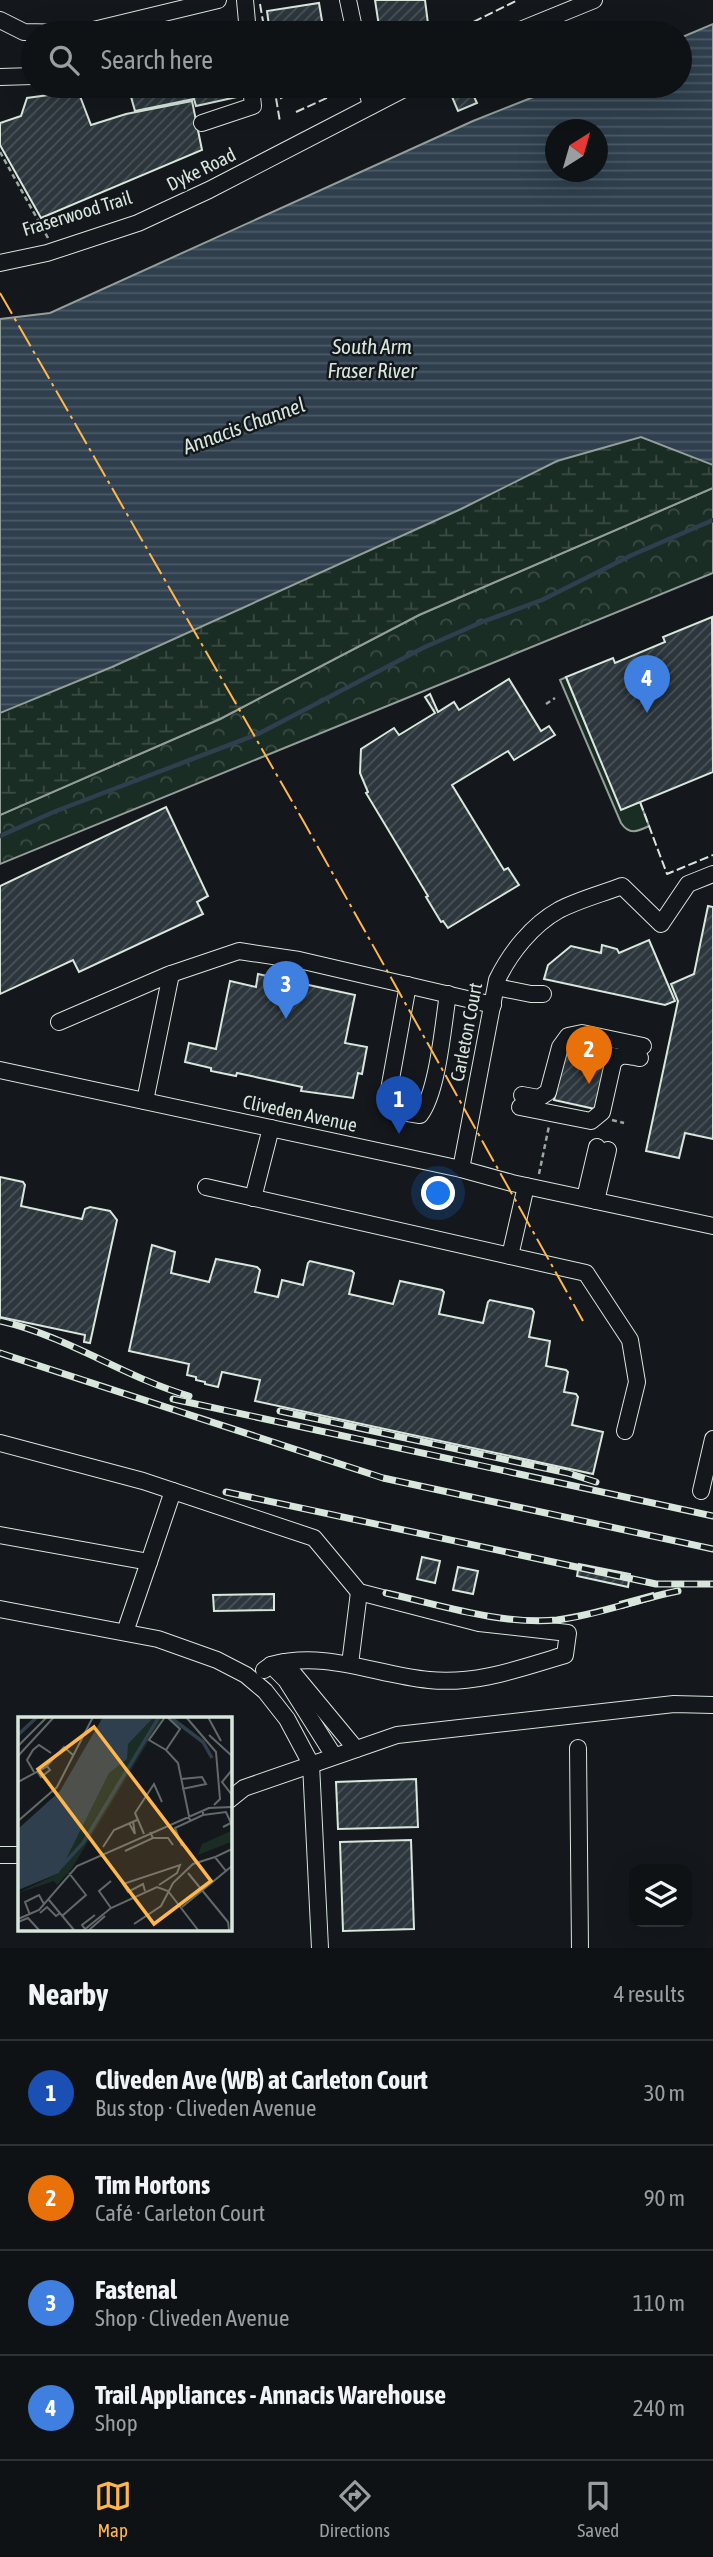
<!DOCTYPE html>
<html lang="en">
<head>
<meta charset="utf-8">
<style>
  body { margin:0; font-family:"Asap Condensed",sans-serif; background:#1d2022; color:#f1f3f6 }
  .controls { position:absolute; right:21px; bottom:21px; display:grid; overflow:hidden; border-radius:14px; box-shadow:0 7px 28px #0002 }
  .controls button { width:63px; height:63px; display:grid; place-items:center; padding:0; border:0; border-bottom:2px solid #2f3234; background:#0f1215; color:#f1f3f6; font:35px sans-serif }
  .compass { position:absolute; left:545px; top:119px; width:63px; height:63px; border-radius:50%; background:#0f1215; box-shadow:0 7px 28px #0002; rotate:37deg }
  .you { position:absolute; left:439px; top:1194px; width:24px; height:24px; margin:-18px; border:5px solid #fff; border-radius:50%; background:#1a73e8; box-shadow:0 0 0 10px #1a73e833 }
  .badge { display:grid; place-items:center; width:46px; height:46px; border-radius:50%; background:#ffb74d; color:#fff; font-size:23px; font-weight:700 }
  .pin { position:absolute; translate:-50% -58px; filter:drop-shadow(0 2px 4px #0008) }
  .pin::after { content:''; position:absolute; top:37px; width:24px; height:21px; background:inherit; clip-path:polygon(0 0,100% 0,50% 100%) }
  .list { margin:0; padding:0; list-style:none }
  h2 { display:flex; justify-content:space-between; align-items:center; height:91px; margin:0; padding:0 28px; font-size:30px }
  h2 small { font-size:23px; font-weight:400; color:#9b9ea0 }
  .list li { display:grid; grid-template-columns:46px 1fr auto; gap:21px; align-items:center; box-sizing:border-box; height:105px; padding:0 28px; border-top:2px solid #2f3234 }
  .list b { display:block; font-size:26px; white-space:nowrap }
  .list p { margin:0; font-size:23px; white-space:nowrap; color:#9b9ea0 }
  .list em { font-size:23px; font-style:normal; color:#9b9ea0 }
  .icon { flex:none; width:38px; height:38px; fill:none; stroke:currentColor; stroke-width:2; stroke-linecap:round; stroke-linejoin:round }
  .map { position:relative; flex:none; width:713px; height:1948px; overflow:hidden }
  .search { position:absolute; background:#0f1215; box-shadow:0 7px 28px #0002; left:21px; right:21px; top:21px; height:77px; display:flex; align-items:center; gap:18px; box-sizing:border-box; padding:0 24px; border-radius:38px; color:#9b9ea0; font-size:26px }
  .sheet { height:511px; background:#0f1215 }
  nav { display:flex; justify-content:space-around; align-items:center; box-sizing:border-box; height:98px; border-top:2px solid #2f3234; background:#0f1215; font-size:19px; color:#9b9ea0 }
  nav a { display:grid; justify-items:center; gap:4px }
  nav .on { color:#ffb74d }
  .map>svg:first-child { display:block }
  .green { fill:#1a2d24; stroke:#939e99; stroke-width:2 }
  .forest { fill:url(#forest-crowns); stroke:#939e99; stroke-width:2 }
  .wetland { fill:url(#wetland-marsh); stroke:#939e99; stroke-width:2 }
  .water { fill:url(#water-rules); stroke:#939e99; stroke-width:2; fill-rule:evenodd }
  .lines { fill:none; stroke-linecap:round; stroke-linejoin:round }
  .stream { stroke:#2f3f4d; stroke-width:4.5 }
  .building { fill:url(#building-hatch); stroke:#d8e6dc; stroke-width:2 }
  .minor-casing { stroke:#d8e6dc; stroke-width:18 }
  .path { stroke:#9da8a2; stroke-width:2.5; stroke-dasharray:5 3.5; stroke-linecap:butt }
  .minor { stroke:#14181c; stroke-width:16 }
  .rail-casing { stroke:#d8e6dc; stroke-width:7 }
  .rail { stroke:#14181c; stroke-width:4.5; stroke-dasharray:13; stroke-linecap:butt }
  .fence { stroke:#d8e6dc; stroke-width:2; stroke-dasharray:9 3.5; stroke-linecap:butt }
  .power { stroke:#ffb74d; stroke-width:2; stroke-dasharray:24 5 3.5 5; stroke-linecap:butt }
  .labels { text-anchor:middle; stroke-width:5; stroke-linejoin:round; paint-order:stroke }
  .street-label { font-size:19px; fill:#d8e6dc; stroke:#14181c }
  .water-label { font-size:21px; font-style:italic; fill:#d8e6dc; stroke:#14181c }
  .inset-river { fill:none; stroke:#2f3f4d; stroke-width:3.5 }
  .inset-road { fill:none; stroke:#626a69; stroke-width:2 }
  .view { fill:#ffb74d; fill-opacity:0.15; stroke:#ffb74d; stroke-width:3.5 }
  .inset-edge { fill:none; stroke:#d8e6dc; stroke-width:3.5 }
</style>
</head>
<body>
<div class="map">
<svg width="713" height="1948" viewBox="0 0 713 1948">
  <defs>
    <pattern id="forest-crowns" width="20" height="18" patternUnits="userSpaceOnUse" patternTransform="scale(1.75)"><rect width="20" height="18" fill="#1a2d24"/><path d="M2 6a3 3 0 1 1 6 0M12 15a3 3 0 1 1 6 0" fill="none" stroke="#3b4b43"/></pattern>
    <pattern id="wetland-marsh" width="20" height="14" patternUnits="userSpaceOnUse" patternTransform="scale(1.75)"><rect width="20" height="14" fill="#1a2d24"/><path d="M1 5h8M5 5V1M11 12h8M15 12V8" fill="none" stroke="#3b4b43"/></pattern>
    <pattern id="water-rules" width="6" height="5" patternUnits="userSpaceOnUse" patternTransform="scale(1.75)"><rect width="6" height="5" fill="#2f3f4d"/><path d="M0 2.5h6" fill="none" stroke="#4c5b66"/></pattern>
    <pattern id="building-hatch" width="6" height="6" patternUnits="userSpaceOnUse" patternTransform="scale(1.75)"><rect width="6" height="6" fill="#2c363c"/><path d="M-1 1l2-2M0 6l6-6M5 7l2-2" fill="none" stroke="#4a5358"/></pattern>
  </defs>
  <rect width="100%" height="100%" fill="#14181c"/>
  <!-- green -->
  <path class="green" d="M566,677L621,809L640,802L649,826C637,832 629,835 621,823L560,680Z"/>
  <!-- forest -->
  <path class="forest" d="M713,488V573L0,864V815L220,719L419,615Z"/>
  <!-- wetland -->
  <path class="wetland" d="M713,388V488L419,615L220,719L0,815V694Z"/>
  <!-- water -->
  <path class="water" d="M713,24V465L641,437L557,461L461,509L112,667L0,713V319L50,313L473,121L561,86H680V38ZM556,130H598V172H556Z"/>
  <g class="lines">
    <!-- stream -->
    <path class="stream" d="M0,836L56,811L258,734L425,647L482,622L542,600L632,555L713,520"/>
  </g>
  <!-- building -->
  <g class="building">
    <path d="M375,0H425L428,24L409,33H380Z"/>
    <path d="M319,3L324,33H270L267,11Z"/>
    <path d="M128,86H234L237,97L196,106L194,99L135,111Z"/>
    <path d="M279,86H305L281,98Z"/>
    <path d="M466,86H469L477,103L458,111L450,92Z"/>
    <path d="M78,91L91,125L126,114L192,101L202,150L41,218L0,145V123L21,116L27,98Z"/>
    <path d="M712,617L713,772L621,810L566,677L613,658L615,663L665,642L663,637Z"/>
    <path d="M509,679L541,731L549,726L555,735L514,760L508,751L452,785L504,870L508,868L519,885L448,928L443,921L441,922L426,897L428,896L366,793L368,792L360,773L361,749L394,728L399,735L435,713L425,697L430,694L438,712L454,702L459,710Z"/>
    <path d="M166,807L208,896L197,902L203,914L79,972L73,960L0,994V886Z"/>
    <path d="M708,906L713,907V1139L685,1133L679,1158L646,1151L678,1001L671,984L694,974Z"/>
    <path d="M649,940L675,1001L665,1005L544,979L548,965L571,946L601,953L602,945L617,949L619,953Z"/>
    <path d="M258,974L355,995L345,1043L367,1047L362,1074L358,1073L353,1098L301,1091L302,1087L237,1073L236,1076L211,1071V1068L185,1062L189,1043L216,1049L230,981L256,987Z"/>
    <path d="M567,1043L609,1060L601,1099L597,1098L595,1109L554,1100L556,1093L553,1092Z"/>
    <path d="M0,1177L23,1182L25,1185L21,1206L82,1219L85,1209L90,1207L110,1211L117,1220L90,1343L84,1342L85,1335L0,1317Z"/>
    <path d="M152,1245L175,1252L171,1273L209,1282L216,1259L257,1267L260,1270L255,1292L278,1297L282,1280L303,1285L308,1263L310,1261L352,1271L354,1273L349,1294L393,1304L400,1281L442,1290L444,1292L439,1314L483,1323L488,1302L490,1300L532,1309L534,1312L529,1337L550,1341L546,1366L566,1370L568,1372L564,1392L576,1394L578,1397L572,1425L603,1432L593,1474L255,1401L260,1380L222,1372L218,1387L205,1384V1382L196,1380V1377L187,1375L189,1364L129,1351Z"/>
    <path d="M422,1557L440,1561L435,1583L417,1579Z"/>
    <path d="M579,1564L630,1574L628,1587L577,1576Z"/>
    <path d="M458,1567L478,1571L473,1594L453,1590Z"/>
    <path d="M653,1593L654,1599L622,1608L620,1602Z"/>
    <path d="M274,1594V1610L214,1611L213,1595Z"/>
    <path d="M416,1779L418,1827L338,1829L336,1782Z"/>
    <path d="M411,1840L414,1929L343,1931L340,1842Z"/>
  </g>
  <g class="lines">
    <!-- minor casing -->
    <g class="minor-casing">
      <g id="minor">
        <path d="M245,0L248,33"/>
        <path d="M348,0L355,33"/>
        <path d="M0,20L24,32L74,33"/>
        <path d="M81,33L218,0"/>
        <path d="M513,33L594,0"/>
        <path d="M0,77L33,76"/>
        <path d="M366,86L371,106"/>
        <path d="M202,123L253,106L251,86"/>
        <path d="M0,263L47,253L138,223L209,190L410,86"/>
        <path d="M408,985L387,1101L395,1111L420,1115C438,1092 443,1025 448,994"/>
        <path d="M496,987L531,994H543"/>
        <path d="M59,1022L168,975L239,951L299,960L493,1005"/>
        <path d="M578,1048L618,1057"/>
        <path d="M0,1070L461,1169L512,1183L713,1226"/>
        <path d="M522,1095L539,1098L548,1092L560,1047L568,1036L582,1033L643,1046"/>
        <path d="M145,1101L171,974"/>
        <path d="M520,1107L591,1121L602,1112L613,1063C620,1052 628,1056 640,1058"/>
        <path d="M461,1169L497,980C510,953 532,925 559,910C578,900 601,894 622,886L661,924L688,884L713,874"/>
        <path d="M206,1187L510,1256L526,1186"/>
        <path d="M253,1198L271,1128"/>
        <path d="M585,1198L597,1147"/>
        <path d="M596,1201L608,1150"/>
        <path d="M510,1256L586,1273L630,1340L637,1382L625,1431"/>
        <path d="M0,1443L143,1481L314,1538L359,1592L479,1623L568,1633L565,1655C521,1668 476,1685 429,1680C376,1675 326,1650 271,1665"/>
        <path d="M701,1491L713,1439"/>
        <path d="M0,1535L149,1562L125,1632"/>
        <path d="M149,1562L173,1491"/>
        <path d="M0,1609L158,1639L217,1660L246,1675L265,1691L287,1719L311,1764L320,1948"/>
        <path d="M284,1662L356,1749"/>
        <path d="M350,1664L359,1592"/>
        <path d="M264,1670L271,1665L286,1680L334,1756"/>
        <path d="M578,1748L580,1948"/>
        <path d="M229,1800L244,1788L397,1735L674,1704L713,1705"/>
        <path d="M0,1855H19"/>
      </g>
    </g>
    <!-- path -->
    <g class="path">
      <path d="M486,33L499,27"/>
      <path d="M0,152L48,238"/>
      <path d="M546,704L555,698"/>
      <path d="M612,1120L624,1123"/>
      <path d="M539,1174L549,1126"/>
    </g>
    <!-- minor -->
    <use href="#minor" class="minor"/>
    <!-- rail casing -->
    <g class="rail-casing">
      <g id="rail">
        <path d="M0,1321C67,1336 124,1377 189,1396"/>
        <path d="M0,1353L383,1478L713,1549"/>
        <path d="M173,1399L713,1516"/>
        <path d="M280,1411L568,1473L596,1482"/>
        <path d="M226,1492L656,1584H713"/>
        <path d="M386,1593C441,1605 500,1625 557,1620C598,1615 638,1599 678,1591"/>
      </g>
    </g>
    <!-- rail -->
    <use href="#rail" class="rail"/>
    <!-- fence -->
    <g class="fence">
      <path d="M260,4L265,33"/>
      <path d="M451,33L518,0"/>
      <path d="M274,86L280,122"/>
      <path d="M296,112L353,86"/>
      <path d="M640,802L667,874L713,855"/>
    </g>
    <!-- power -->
    <path class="power" d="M0,293L305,824L583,1321"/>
  </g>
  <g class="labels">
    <!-- street labels -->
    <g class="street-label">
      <text transform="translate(201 169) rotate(-26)" y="7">Dyke Road</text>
      <text transform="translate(77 213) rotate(-17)" y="7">Fraserwood Trail</text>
      <text transform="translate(466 1032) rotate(-79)" y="7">Carleton Court</text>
      <text transform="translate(300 1113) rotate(12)" y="7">Cliveden Avenue</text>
    </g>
    <!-- water labels -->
    <g class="water-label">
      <text x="372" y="354">South Arm<tspan x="372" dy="24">Fraser River</tspan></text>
      <text transform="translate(244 426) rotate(-20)" y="7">Annacis Channel</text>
    </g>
  </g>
  <!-- overview -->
  <g transform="translate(18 1717)">
    <rect width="214" height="214" fill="#14181c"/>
    <path d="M136,0H145L54,151L39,168L36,164L0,176L41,156L80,96L112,35L110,27Z" fill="#1a2d24"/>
    <path d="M120,19L110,27L113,35L80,96L41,156L0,173L90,52L114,20ZM213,114V125L180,138L184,127Z" fill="#1a2d24"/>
    <path d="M85,0H136L110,27L109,42L91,56L41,156L0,173V112L42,74Z" fill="#2f3f4d"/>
    <path class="inset-river" d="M152,0L185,25L194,41M0,18L19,0M41,152L65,126L141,0"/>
    <path class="inset-road" d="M147,0L131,23L148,33L160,46L172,104M168,0L198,35L202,82L196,88M190,0L203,24M191,18L214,39M0,29L29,0M148,33L162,12L149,0M0,39L36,0M214,53L204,65L214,78M19,54L23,60L32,53L29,49M16,55L9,43L15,33L21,28L33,36M163,62L184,60L188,67L164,72M0,65L28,50L46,30L55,38M190,91L214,90M185,98L208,95L213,106L205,110M0,104L39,70L75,0M111,106L117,117L115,104M126,117L117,96L136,67L144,85M135,121H150L155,128M164,129L157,111L185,98V93M85,130L96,113L119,103M107,134L135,121L132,115M208,154L197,140L214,132M170,156L210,205L211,213M127,174L125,167L110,175L105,167L162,148L159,156L141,168M31,183L56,213M164,190L214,149M93,191L81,174L93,164M22,196L29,190L38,199L42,196M12,198L7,185L21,178L26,187M44,199L68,178L51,156M0,202L21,193L59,149L191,91M0,205L10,201L21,213M116,207L143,189L155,166L175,147L197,140M67,212L64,208L77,198M66,213L93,191L139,170L150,174L180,213M71,213L87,199"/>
    <path class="view" d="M76,10L193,164L136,207L20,52Z"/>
    <rect width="214" height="214" class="inset-edge"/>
  </g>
</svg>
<div class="controls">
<button><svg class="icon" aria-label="layers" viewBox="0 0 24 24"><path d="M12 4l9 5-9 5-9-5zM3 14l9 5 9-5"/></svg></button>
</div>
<svg class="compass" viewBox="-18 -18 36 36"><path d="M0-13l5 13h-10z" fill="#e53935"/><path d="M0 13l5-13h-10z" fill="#9b9ea0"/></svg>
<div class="you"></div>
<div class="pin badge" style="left:399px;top:1134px;background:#1a4fb4">1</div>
<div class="pin badge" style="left:589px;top:1084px;background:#e8710a">2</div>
<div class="pin badge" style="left:286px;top:1019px;background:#3f7fe0">3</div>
<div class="pin badge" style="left:647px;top:713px;background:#3f7fe0">4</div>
<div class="search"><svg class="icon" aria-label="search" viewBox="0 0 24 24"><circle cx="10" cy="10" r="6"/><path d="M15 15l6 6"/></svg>Search here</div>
</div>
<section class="sheet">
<h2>Nearby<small>4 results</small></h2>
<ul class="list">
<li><span class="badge" style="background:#1a4fb4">1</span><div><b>Cliveden Ave (WB) at Carleton Court</b><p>Bus stop · Cliveden Avenue</p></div><em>30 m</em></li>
<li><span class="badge" style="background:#e8710a">2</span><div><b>Tim Hortons</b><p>Café · Carleton Court</p></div><em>90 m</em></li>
<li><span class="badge" style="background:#3f7fe0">3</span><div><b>Fastenal</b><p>Shop · Cliveden Avenue</p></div><em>110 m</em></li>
<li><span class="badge" style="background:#3f7fe0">4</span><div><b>Trail Appliances - Annacis Warehouse</b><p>Shop</p></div><em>240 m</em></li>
</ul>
</section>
<nav>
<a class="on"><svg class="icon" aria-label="map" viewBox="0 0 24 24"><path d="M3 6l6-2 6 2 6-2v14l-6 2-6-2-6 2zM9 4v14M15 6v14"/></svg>Map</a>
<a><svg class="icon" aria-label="directions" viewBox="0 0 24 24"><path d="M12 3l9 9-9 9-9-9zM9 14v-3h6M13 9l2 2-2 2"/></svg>Directions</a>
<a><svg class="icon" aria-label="saved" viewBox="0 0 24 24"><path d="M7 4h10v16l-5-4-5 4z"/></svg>Saved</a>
</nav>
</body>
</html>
